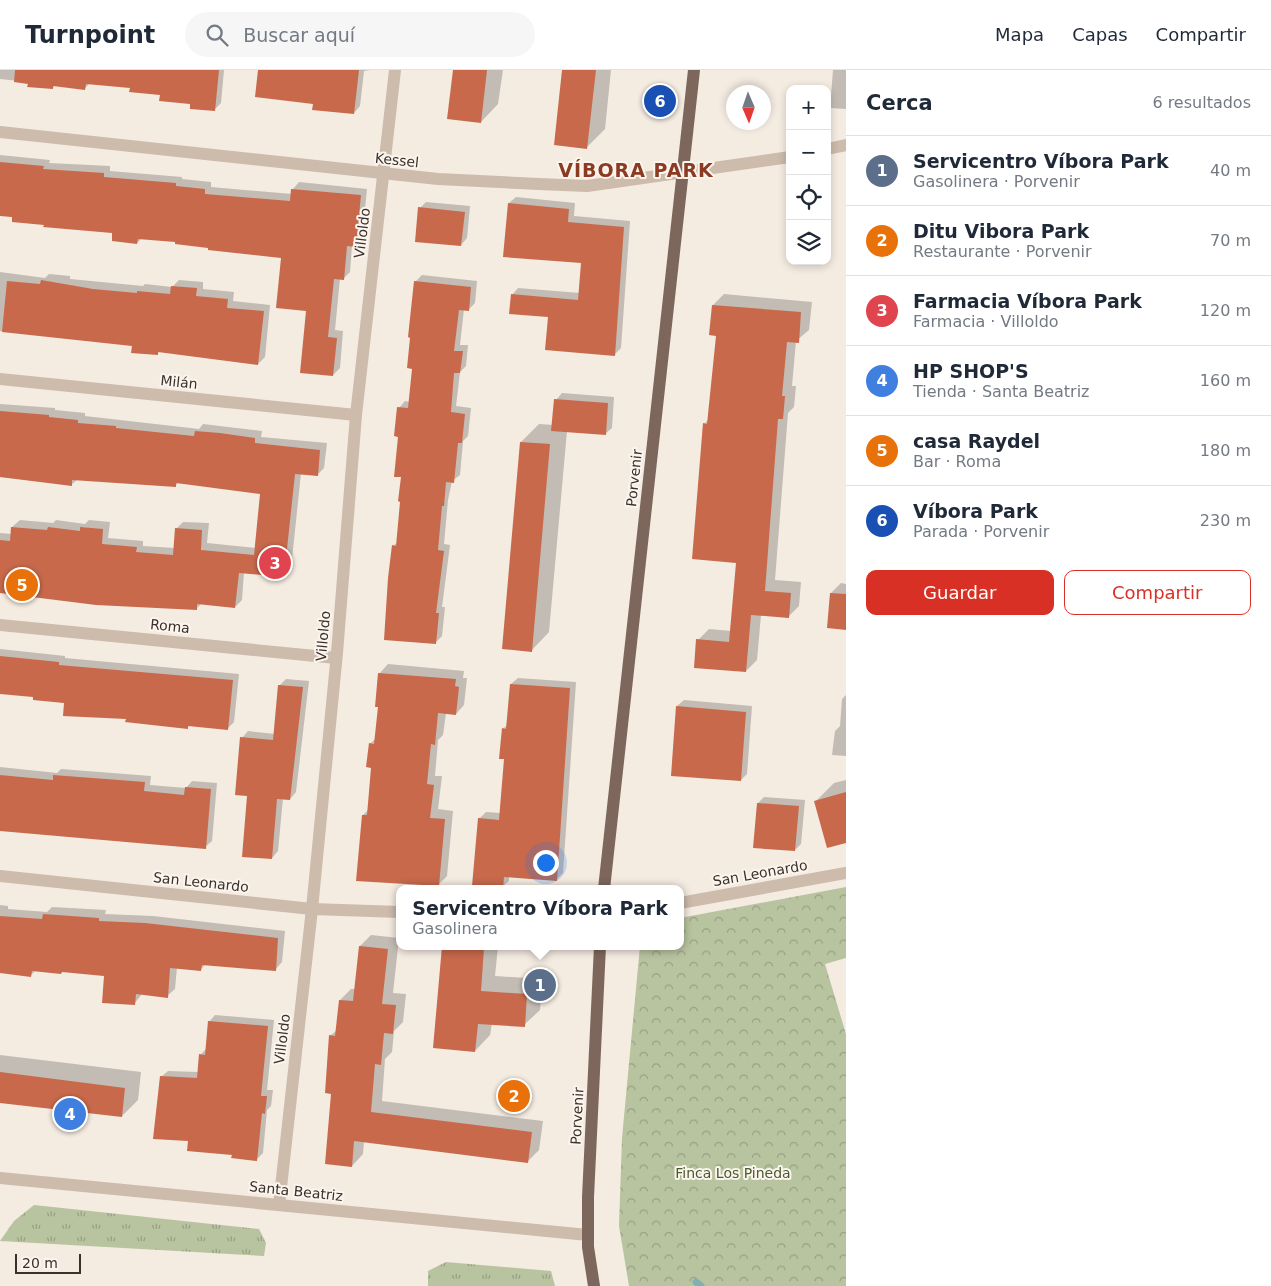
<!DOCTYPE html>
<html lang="es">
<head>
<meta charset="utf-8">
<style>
  body { margin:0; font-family:"DejaVu Sans",sans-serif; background:#f6f6f7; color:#1f2937 }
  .controls { position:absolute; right:15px; top:15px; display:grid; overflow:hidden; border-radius:10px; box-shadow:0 2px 8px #0003 }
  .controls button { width:45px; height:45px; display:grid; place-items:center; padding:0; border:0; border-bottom:1px solid #e0e1e3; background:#fff; color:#1f2937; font:25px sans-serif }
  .compass { position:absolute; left:726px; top:15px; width:45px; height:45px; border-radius:50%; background:#fff; box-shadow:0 2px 8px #0003; rotate:178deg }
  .scale { position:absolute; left:15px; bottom:12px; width:66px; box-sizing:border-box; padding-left:5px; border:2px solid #3b302b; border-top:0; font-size:14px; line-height:18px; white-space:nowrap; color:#3b302b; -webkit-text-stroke:4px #fbf5ee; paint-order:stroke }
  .you { position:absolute; left:545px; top:792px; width:18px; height:18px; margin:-12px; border:4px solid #fff; border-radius:50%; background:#1a73e8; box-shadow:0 0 0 8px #1a73e833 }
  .badge { display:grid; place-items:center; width:32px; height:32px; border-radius:50%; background:#d93025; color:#fff; font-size:16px; font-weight:700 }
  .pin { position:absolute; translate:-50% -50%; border:2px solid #fff; box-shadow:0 1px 5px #0006 }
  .popup { position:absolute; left:396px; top:815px; width:288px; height:65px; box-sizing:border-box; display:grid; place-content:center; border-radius:10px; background:#fff; filter:drop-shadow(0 1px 4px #0005); font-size:16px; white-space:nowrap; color:#747a83 }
  .popup b { font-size:19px; color:#1f2937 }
  .popup::after { content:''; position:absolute; left:50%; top:100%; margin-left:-10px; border:10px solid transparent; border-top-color:#fff }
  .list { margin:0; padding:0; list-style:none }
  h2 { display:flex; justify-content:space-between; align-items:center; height:65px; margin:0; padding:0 20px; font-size:21px }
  h2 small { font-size:16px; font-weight:400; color:#747a83 }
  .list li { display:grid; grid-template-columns:32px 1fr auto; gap:15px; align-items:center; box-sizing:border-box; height:70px; padding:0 20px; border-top:1px solid #e0e1e3 }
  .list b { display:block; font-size:19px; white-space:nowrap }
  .list p { margin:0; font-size:16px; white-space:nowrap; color:#747a83 }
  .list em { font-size:16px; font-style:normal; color:#747a83 }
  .actions { display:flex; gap:10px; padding:15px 20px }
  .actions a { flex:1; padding:11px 0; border:1px solid #d93025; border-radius:10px; text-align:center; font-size:18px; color:#d93025 }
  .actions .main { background:#d93025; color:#fff }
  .icon { flex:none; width:28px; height:28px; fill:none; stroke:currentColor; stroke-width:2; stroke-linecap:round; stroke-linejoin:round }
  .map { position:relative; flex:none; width:846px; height:1216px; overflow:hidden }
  header { display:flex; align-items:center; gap:30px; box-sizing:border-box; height:70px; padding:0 25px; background:#fff; border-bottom:1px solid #e0e1e3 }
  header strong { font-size:24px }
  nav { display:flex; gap:28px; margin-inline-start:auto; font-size:18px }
  .search { width:350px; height:45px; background:#f6f6f7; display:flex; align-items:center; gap:12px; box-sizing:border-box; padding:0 18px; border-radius:28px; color:#747a83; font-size:19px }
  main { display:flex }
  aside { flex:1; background:#fff }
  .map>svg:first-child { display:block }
  .grass { fill:url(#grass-tufts) }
  .forest { fill:url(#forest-crowns) }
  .shadow { fill:#0003 }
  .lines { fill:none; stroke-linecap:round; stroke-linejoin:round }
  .stream { stroke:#7fb0b2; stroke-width:7 }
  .building { fill:#c8694b }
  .minor { stroke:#cdbbac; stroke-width:12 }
  .tertiary { stroke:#cdbbac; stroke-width:12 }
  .primary { stroke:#7d675c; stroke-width:12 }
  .labels { text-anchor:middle; stroke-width:4; stroke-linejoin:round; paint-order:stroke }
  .street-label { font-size:14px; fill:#3b302b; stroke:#fbf5ee }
  .park-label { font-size:14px; fill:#4a5a2e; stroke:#fbf5ee }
  .district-label { font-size:19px; font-weight:bold; letter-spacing:1px; fill:#8c3b22; stroke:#fbf5ee }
</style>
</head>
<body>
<header>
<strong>Turnpoint</strong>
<div class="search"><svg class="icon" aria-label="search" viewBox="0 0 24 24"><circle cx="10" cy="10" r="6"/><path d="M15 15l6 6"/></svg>Buscar aquí</div>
<nav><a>Mapa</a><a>Capas</a><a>Compartir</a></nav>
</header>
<main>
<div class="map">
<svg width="846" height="1216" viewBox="0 0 846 1216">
  <defs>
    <pattern id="grass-tufts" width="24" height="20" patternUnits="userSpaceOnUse" patternTransform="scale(1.25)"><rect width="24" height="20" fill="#b8c4a0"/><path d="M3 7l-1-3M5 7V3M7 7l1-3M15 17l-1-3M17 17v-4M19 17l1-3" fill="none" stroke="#97a083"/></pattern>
    <pattern id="forest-crowns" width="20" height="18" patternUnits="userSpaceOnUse" patternTransform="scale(1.25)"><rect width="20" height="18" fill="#b8c4a0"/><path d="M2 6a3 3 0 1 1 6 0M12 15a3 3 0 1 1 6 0" fill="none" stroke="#97a083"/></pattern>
  </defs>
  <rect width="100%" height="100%" fill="#f4ebe1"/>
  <!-- grass -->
  <g class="grass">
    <path d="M34,1135L259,1159L266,1173L264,1186L0,1171L14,1151Z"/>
    <path d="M446,1192L551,1201L555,1216H428V1201Z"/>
  </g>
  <!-- forest -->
  <path class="forest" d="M846,817V888L825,894L846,964V1216H629L619,1156L622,1068L640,876H680V848Z"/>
  <!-- shadow -->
  <g class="shadow">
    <path d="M0,0H224L221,33L214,40L131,17L90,13L85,18L55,15L53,18L29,12L0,9Z"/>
    <path d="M259,0H370L364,1L360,36L354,43L314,32Z"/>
    <path d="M454,0H503L498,34L481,52Z"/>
    <path d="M564,0H611L605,59L587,77Z"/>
    <path d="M833,0H846V39L830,38Z"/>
    <path d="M0,85L50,90L49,93L110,96V101L182,107V109L211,112V117L292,124L293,119L299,112L367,119L362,169L355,175H352L350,202L343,209L340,208L335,260L343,261L340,298L333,305L307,240L282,187L176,171L142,168L137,173L114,161L45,153L0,145Z"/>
    <path d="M516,127L575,133L574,146L630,151L621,278L614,285L512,225L518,218L580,223L582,192L509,133Z"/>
    <path d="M426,132L470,136L467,168L461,175L420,138Z"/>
    <path d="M0,202L45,208L49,204L70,206V209L143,216L145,214L172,217L179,210L203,212V219L234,222L233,231L270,235L265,287L258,294L160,281L157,284L133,275L0,261Z"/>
    <path d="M422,205L477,211L475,233L468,240L464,239L460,275H468L466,296L460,302L456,336L471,338L468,366L463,371L460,405L452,411L448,430L444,474L450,475L442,537H445L442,566L435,573L393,476L398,472L402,406L399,338L405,331L410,332L414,298L415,212Z"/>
    <path d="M724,224L812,232L809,260L796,271L792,316H796L794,337L788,343L775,510L801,512L799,536L788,547L761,545L757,590L746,601L698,570L709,559L731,561L737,492L704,354L709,349L718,265L713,235Z"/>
    <path d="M562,323L614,327L612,358L605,364L567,361L549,562L532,580L521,372L539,354L553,355L556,330Z"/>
    <path d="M0,334L55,338V340L85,343V346L199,359L203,354L228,357L262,361L261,367L327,373L324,398L317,405L301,403L291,499L284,506L244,502L242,530L235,537L202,533L196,539L0,522V463L12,464V457L20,450L53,453L56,450L85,454L89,450L110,452L108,468L143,471V476L175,478L176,459L183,452L209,453L207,473L256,478L261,423L179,412L176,415L78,409L71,415L0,407Z"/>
    <path d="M841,513L846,514V558L831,523Z"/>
    <path d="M0,579L65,586V588L239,604L234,652L228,658L190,655L187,658L127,648L34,626L0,623Z"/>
    <path d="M388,594L464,601L463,608H467L464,635L456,644L446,643L443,665L438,670L435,706H442L438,739L453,741L447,806L438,815L363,745L368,740L373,697L370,674L376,668L379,636H376L380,603Z"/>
    <path d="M518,608L576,612L563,803L557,809L509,806V811L502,817L479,749L486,742L500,743L505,688L503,659L508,654L511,614Z"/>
    <path d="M286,609L309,611L296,722L290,729L283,728L278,781L272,788L248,725L242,668L248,661L275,664L279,616Z"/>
    <path d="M846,625V686L832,685L835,661L840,656L842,629Z"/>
    <path d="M684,630L752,636L747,704L741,710L677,636Z"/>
    <path d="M0,697L57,703L61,699L151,706L150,715L186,718L192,711L217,713L212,771L205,777L0,760Z"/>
    <path d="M846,710V771L816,731L834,713Z"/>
    <path d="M764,727L805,730L801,774L795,780L758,733Z"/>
    <path d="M0,835L8,836V839L47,842L52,837L106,840L105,844L153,846L285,861L282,892L275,900L206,894L201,899L177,897L175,919L167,926L142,924L134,934L105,904L36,900L31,905L0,892Z"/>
    <path d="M371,865L399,868L393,923L406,924L403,952L394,961L392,982L385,989L382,1031L543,1051L539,1080L528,1091L364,1071L363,1084L352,1096L333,1023L330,966L337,960L340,930L351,919H356L360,876Z"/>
    <path d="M443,876H498L495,906L542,909L540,940L524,955L492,953L490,965L475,981Z"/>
    <path d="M215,945L274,950L267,1020H273L271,1036L267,1040L263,1083L257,1089L189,1070L161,1007L168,1001L199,1002L200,985L207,978L209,952Z"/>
    <path d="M0,985L141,1002L138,1030L122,1046L0,1032Z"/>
  </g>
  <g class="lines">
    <!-- stream -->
    <path class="stream" d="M696,1212L701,1216"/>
  </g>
  <!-- building -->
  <g class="building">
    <path d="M15,0H219L215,41L190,39V34L159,31L160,25L129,22L130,18L86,14L85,20L53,16V19L27,17L28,14L14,12Z"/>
    <path d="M258,0H359L354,44L312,40L313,34L255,27Z"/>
    <path d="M453,0H487L481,53L447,49Z"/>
    <path d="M562,0H596L587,79L554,75Z"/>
    <path d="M0,92L44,96L43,99L104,103V107L176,113V116L205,119V124L290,131L291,119L361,125L356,177L347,176L344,210L334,209L328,267L337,268L333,306L300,303L306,241L276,238L281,188L208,180V178L175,174V172L138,169L137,174L112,171V163L43,157L44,155L12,152V147L0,146Z"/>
    <path d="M508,133L569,139L568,152L624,157L615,286L545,280L548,247L509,244L511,224L578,230L581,193L503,187Z"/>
    <path d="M418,137L465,142L461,176L415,172Z"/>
    <path d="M41,210L93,219L137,223V221L170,224L171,216L197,218L196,226L228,229L227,238L264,241L258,295L158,282V285L131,283L132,276L2,262L7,211L40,214Z"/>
    <path d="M414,211L471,217L469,241L459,240L454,281H463L460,303H454L451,342L465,344L462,373H458L454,413L446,412L444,436H442L438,480L444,481L436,543H439L436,574L384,570L388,508L392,475L396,476L400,432L398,431L401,407H394L398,367L394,366L397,337L408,338L412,299L407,298L410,268L408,267Z"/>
    <path d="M712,235L801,242L799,273L787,272L782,326H785L783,349H778L765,521L791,523L789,548L751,545L746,602L694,598L696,569L729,572L736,493L692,489L703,353L707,354L716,266L709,265Z"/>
    <path d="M554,329L608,333L606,365L551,361Z"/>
    <path d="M0,341L49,345V347L78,350V353L116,356V358L194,366L195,361L220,363L255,368V373L320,380L318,406L295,404L284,507L239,503L235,538L197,534V540L96,535L0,523V470L10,471L11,457L47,460L48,457L80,461V457L103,459L102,474L137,477L136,482L173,485L175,458L202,460L201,480L254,485L260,424L176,413V417L72,410V416L0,407Z"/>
    <path d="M520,372L550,374L532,582L502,579Z"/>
    <path d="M830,523L846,524V560L827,558Z"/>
    <path d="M0,586L59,592V595L233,610L228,660L188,656V659L125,652L126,649L63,646L64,633L33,630V627L0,624Z"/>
    <path d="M378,603L456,609L455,616L459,617L456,645L438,643L435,675L431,674L427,714L434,715L430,748L445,749L439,816L356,811L362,745H367L371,698L366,697L369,673L374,674L378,637H375Z"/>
    <path d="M510,614L570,618L557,811L504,807L503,819L472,816L478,748L499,750L504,689H499L502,658L506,659Z"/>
    <path d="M278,615L303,617L290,730L277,729L272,789L242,787L247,726L235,725L240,667L273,670Z"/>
    <path d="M676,636L746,642L741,711L671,706Z"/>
    <path d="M0,705L53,710V705L145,712L144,721L184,725L185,717L211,719L206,779L0,761Z"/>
    <path d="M846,722V773L827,778L814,731Z"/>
    <path d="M757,733L799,736L795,781L753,778Z"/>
    <path d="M43,844L99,848V851L145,853L278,868L276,901L202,895L201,901L170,898L168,928L136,924L135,935L102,933L104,906L62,902L61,904L32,901L31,907L0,903V846L42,849Z"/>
    <path d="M359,876L388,879L382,934L396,935L393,964L384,963L381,995L375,994L371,1042L532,1062L528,1093L354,1071L352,1097L325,1094L331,1024L325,1023L329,965L335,966L339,930L353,931Z"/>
    <path d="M442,876L484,878L481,921L527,924L525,957L478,954L475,982L433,978Z"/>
    <path d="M208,951L268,956L261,1026H267L265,1044L262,1043L257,1091L231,1088L232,1085L187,1081L188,1071L153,1069L160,1006L197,1008L199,984L205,985Z"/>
    <path d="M0,1002L125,1018L122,1047L0,1033Z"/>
  </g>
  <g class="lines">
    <!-- minor -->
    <g class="minor">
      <path d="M0,62L438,109L539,114L587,116L790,87"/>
      <path d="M827,79L846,75"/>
      <path d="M0,309L356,345"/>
      <path d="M0,555L336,588"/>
      <path d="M0,1108L588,1165"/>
      <path d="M279,1135L312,839L337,583L356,345L395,0"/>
    </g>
    <!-- tertiary -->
    <g class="tertiary">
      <path d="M0,806L312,839L400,842"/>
      <path d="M680,833L846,803"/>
    </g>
    <!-- primary -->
    <g class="primary">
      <path d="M604,819L694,0"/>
      <path d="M594,1216L588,1177V1127L600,876"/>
    </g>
  </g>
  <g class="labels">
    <!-- street labels -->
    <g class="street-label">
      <text transform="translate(397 90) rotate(6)" y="5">Kessel</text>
      <text transform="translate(362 163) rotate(-83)" y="5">Villoldo</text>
      <text transform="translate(179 312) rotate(6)" y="5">Milán</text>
      <text transform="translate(634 408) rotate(-84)" y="5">Porvenir</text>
      <text transform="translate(170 556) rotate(6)" y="5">Roma</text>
      <text transform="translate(323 566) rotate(-85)" y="5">Villoldo</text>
      <text transform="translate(760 803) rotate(-10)" y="5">San Leonardo</text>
      <text transform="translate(201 812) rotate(6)" y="5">San Leonardo</text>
      <text transform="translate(282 969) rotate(-83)" y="5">Villoldo</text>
      <text transform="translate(577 1046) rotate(-87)" y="5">Porvenir</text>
      <text transform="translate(296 1121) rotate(6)" y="5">Santa Beatriz</text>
    </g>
    <!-- park labels -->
    <g class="park-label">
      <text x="733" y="1108">Finca Los Pineda</text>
    </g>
    <!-- district labels -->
    <g class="district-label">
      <text x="636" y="107">VÍBORA PARK</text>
    </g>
  </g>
</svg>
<div class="controls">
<button>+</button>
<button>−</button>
<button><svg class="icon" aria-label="locate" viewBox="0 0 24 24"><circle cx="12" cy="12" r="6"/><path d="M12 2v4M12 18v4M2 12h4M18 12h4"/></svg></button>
<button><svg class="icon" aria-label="layers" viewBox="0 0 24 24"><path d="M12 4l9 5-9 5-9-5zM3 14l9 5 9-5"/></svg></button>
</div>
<svg class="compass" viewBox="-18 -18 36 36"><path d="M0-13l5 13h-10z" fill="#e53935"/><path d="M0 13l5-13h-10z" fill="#747a83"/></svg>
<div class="scale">20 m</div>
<div class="you"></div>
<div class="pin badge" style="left:540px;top:915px;background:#5c6f8a">1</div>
<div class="popup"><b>Servicentro Víbora Park</b>Gasolinera</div>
<div class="pin badge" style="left:514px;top:1026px;background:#e8710a">2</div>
<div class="pin badge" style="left:275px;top:493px;background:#e0444e">3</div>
<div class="pin badge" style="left:70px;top:1044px;background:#3f7fe0">4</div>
<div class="pin badge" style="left:22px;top:515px;background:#e8710a">5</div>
<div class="pin badge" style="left:660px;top:31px;background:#1a4fb4">6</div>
</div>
<aside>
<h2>Cerca<small>6 resultados</small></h2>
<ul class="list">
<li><span class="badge" style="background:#5c6f8a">1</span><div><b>Servicentro Víbora Park</b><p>Gasolinera · Porvenir</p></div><em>40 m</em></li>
<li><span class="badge" style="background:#e8710a">2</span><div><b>Ditu Vibora Park</b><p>Restaurante · Porvenir</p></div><em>70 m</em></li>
<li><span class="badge" style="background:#e0444e">3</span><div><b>Farmacia Víbora Park</b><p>Farmacia · Villoldo</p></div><em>120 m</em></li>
<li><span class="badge" style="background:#3f7fe0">4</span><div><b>HP SHOP'S</b><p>Tienda · Santa Beatriz</p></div><em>160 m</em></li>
<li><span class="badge" style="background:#e8710a">5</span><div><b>casa Raydel</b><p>Bar · Roma</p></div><em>180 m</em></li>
<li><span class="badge" style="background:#1a4fb4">6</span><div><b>Víbora Park</b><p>Parada · Porvenir</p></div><em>230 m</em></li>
</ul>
<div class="actions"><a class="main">Guardar</a><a>Compartir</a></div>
</aside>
</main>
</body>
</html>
